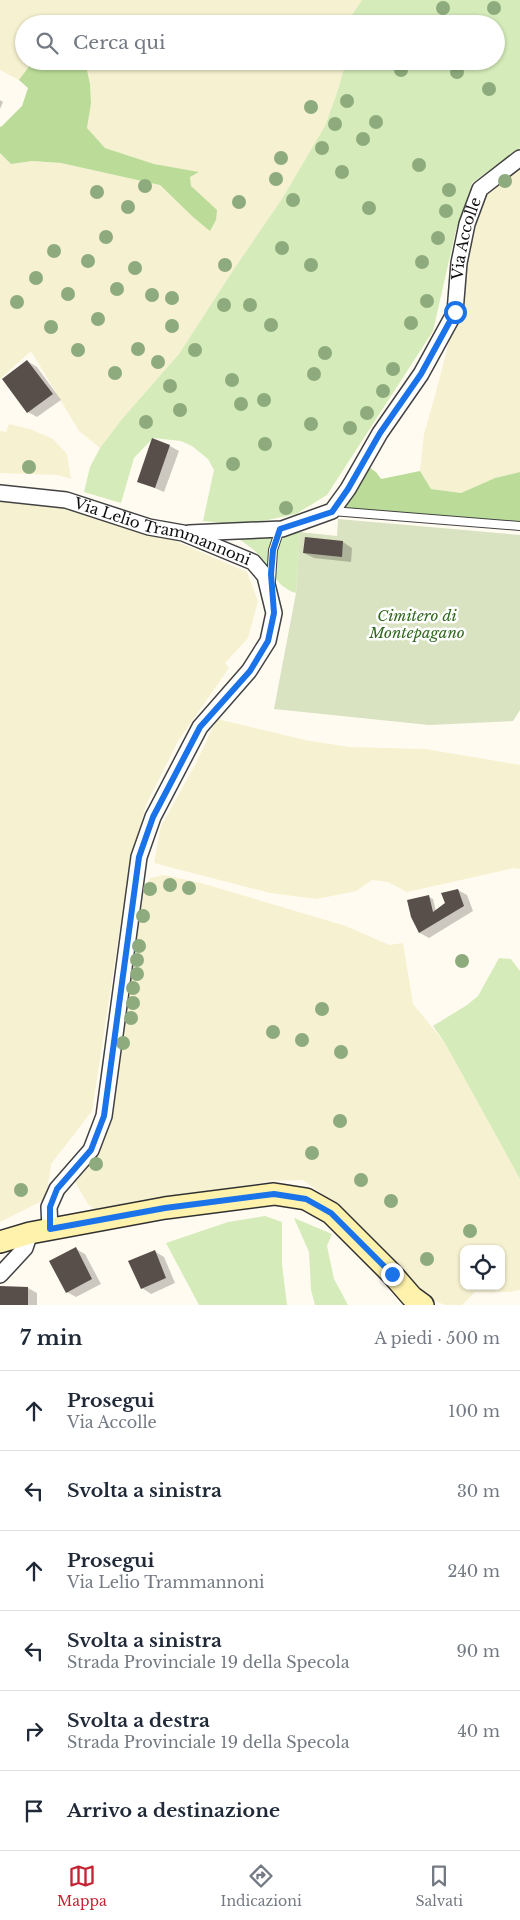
<!DOCTYPE html>
<html lang="it">
<head>
<meta charset="utf-8">
<style>
  body { margin:0; font-family:"Libre Baskerville",serif; background:#f6f6f7; color:#1f2937 }
  .controls { position:absolute; right:15px; bottom:15px; display:grid; overflow:hidden; border-radius:10px; box-shadow:0 1px 4px #0004 }
  .controls button { width:45px; height:45px; display:grid; place-items:center; padding:0; border:0; border-bottom:1px solid #e0e1e3; background:#fff; color:#1f2937; font:25px sans-serif }
  .stop { position:absolute; width:15px; height:15px; margin:-11px; border:4px solid #1a73e8; border-radius:50%; background:#fff }
  .stop.end { background:#1a73e8; border-color:#fff; box-shadow:0 1px 5px #0008 }
  .list { margin:0; padding:0; list-style:none }
  h2 { display:flex; justify-content:space-between; align-items:center; height:65px; margin:0; padding:0 20px; font-size:21px }
  h2 small { font-size:16px; font-weight:400; color:#747a83 }
  .list li { display:grid; grid-template-columns:32px 1fr auto; gap:15px; align-items:center; box-sizing:border-box; height:80px; padding:0 20px; border-top:1px solid #e0e1e3 }
  .list b { display:block; font-size:19px; white-space:nowrap }
  .list p { margin:0; font-size:16px; white-space:nowrap; color:#747a83 }
  .list em { font-size:16px; font-style:normal; color:#747a83 }
  .icon { flex:none; width:28px; height:28px; fill:none; stroke:currentColor; stroke-width:2; stroke-linecap:round; stroke-linejoin:round }
  .map { position:relative; flex:none; width:520px; height:1305px; overflow:hidden }
  .search { position:absolute; background:#fff; box-shadow:0 1px 4px #0004; left:15px; right:15px; top:15px; height:55px; display:flex; align-items:center; gap:12px; box-sizing:border-box; padding:0 18px; border-radius:28px; color:#747a83; font-size:19px }
  .sheet { height:545px; background:#fff }
  nav { display:flex; justify-content:space-around; align-items:center; box-sizing:border-box; height:70px; border-top:1px solid #e0e1e3; background:#fff; font-size:14px; color:#747a83 }
  nav a { display:grid; justify-items:center; gap:2px }
  nav .on { color:#c32333 }
  .map>svg:first-child { display:block }
  .farmland { fill:#f6f1d0; fill-rule:evenodd }
  .green { fill:#d5ebb9 }
  .forest { fill:#badc98 }
  .cemetery { fill:#d9e2c1 }
  .shadow { fill:#0003 }
  .building { fill:#584f4b }
  .lines { fill:none; stroke-linecap:round; stroke-linejoin:round }
  .service-casing { stroke:#424242; stroke-width:10 }
  .minor-casing { stroke:#424242; stroke-width:18 }
  .secondary-casing { stroke:#313131; stroke-width:24 }
  .service { stroke:#fff; stroke-width:8 }
  .minor { stroke:#fff; stroke-width:15 }
  .secondary { stroke:#fff2ac; stroke-width:21 }
  .tree { fill:#8dab7c }
  .route { stroke:#1a73e8; stroke-width:6 }
  .labels { text-anchor:middle; stroke-width:5; stroke-linejoin:round; paint-order:stroke }
  .street-label { font-size:15px; fill:#0f0f0f; stroke:#fff }
  .park-label { font-size:15px; font-style:italic; fill:#30691d; stroke:#fff }
</style>
</head>
<body>
<div class="map">
<svg width="520" height="1305" viewBox="0 0 520 1305">
  <rect width="100%" height="100%" fill="#fffbf1"/>
  <!-- farmland -->
  <g class="farmland">
    <path d="M0,0H362L346,24H24V61H33L19,80L0,70Z"/>
    <path d="M85,61L346,62L337,93L325,126L282,199L234,269L179,354L122,419L100,448L79,431L31,351L0,379V153L11,164L32,161L61,163L160,185L193,217L210,230L216,220L191,186L190,177L198,172L154,164L105,148L87,128L91,103L90,84Z"/>
    <path d="M520,160V472L495,478L461,493L431,489L420,471L424,434L436,392L460,299L469,225L486,183Z"/>
    <path d="M9,424L30,429L53,439L67,454L71,479L58,475L0,473V431L6,432Z"/>
    <path d="M0,497L78,509L171,539L247,572L258,601L248,638L225,663L229,668L178,741L146,805L130,862L92,1111L51,1164L46,1199L0,1222Z"/>
    <path d="M217,719L305,740L349,747L425,749L520,765V869L514,868L407,892L388,882L372,880L356,891L317,899L270,893L154,863L161,826L195,765Z"/>
    <path d="M164,875L201,883L346,926L389,945L403,943L413,1004L445,1043L520,1179V1290L509,1292H475L462,1305H445L433,1300L409,1282L325,1196L303,1180L272,1181L97,1212L88,1204L75,1182L94,1159L103,1142L112,1099L143,892L150,878ZM464,1249H501V1286H464Z"/>
  </g>
  <!-- green -->
  <g class="green">
    <path d="M362,0H520V148L472,183L456,230L433,331L327,495L296,514L243,525L203,521L214,470L208,459L192,446L181,441L153,438L134,458L121,503L84,492L90,467L100,448L122,419L179,354L234,269L282,199L325,126L337,93L346,62L344,61H496V24H346Z"/>
    <path d="M300,532L296,593C275,587 269,565 255,551C248,545 240,540 232,534L282,536Z"/>
    <path d="M499,958L511,959L520,971V1179L445,1043L433,1026L467,1005L478,996Z"/>
    <path d="M265,1216L282,1222V1264L287,1305H199L166,1243L228,1222Z"/>
    <path d="M294,1218L332,1234L327,1246L334,1279L348,1305H315L311,1290L309,1252Z"/>
  </g>
  <!-- forest -->
  <g class="forest">
    <path d="M33,61H85L90,84L91,103L87,128L105,148L154,164L199,172L190,177L191,186L217,210L216,220L210,231L193,217L160,185L61,163L32,161L11,164L0,153V127L2,126L22,106L28,88L19,80Z"/>
    <path d="M367,466L376,472L381,479L420,471L431,489L461,493L495,478L520,472V524L349,509L342,503Z"/>
  </g>
  <!-- cemetery -->
  <path class="cemetery" d="M338,519L520,535V710L513,721L429,725L274,709L296,593L300,532L337,536Z"/>
  <!-- shadow -->
  <g class="shadow">
    <path d="M0,100L3,102L0,109Z"/>
    <path d="M27,361L37,367L61,400L37,417L28,412Z"/>
    <path d="M170,446L179,451L164,492L138,481Z"/>
    <path d="M306,538L343,542L352,548L351,562L314,558L304,553Z"/>
    <path d="M458,890L467,895L473,911L429,938L420,933L413,918L429,897L433,899L436,911L446,903Z"/>
    <path d="M76,1249L85,1254L101,1284L76,1297L67,1292Z"/>
    <path d="M154,1251L164,1257L175,1283L151,1294L142,1288Z"/>
    <path d="M0,1287L28,1288L37,1293V1305H0Z"/>
  </g>
  <!-- building -->
  <g class="building">
    <path d="M27,360L53,394L27,413L2,379Z"/>
    <path d="M152,438L170,445L155,488L137,482Z"/>
    <path d="M305,537L343,541L342,557L303,553Z"/>
    <path d="M458,889L464,906L419,933L411,917L407,900L429,895L433,912L445,903L441,893Z"/>
    <path d="M76,1247L92,1279L66,1293L49,1261Z"/>
    <path d="M155,1250L166,1278L141,1289L128,1261Z"/>
    <path d="M0,1286L28,1287V1305H0Z"/>
  </g>
  <g class="lines">
    <!-- service casing -->
    <g class="service-casing">
      <g id="service">
        <path d="M332,511L520,526"/>
        <path d="M271,581L273,550L280,529"/>
      </g>
    </g>
    <!-- minor casing -->
    <g class="minor-casing">
      <g id="minor">
        <path id="s1" d="M0,493L66,500L149,527L183,533L253,562L265,576L274,613L268,641L249,671L200,727L153,817L139,857L104,1116L91,1150L57,1189L49,1207L50,1229"/>
        <path id="s2" d="M189,533L282,529L332,511L348,489L380,433L421,374L455,312L459,263L467,224L480,189L520,158"/>
        <path d="M0,1275L25,1248L30,1233"/>
      </g>
    </g>
    <!-- secondary casing -->
    <g class="secondary-casing">
      <path id="secondary" d="M0,1242L30,1233L165,1208L274,1194L306,1199L331,1213L392,1274L412,1297L423,1305"/>
    </g>
    <!-- service -->
    <use href="#service" class="service"/>
    <!-- minor -->
    <use href="#minor" class="minor"/>
    <!-- secondary -->
    <use href="#secondary" class="secondary"/>
  </g>
  <!-- trees -->
  <g class="tree">
    <circle cx="443" cy="8" r="7"/>
    <circle cx="494" cy="8" r="7"/>
    <circle cx="401" cy="70" r="7"/>
    <circle cx="457" cy="72" r="7"/>
    <circle cx="489" cy="89" r="7"/>
    <circle cx="347" cy="101" r="7"/>
    <circle cx="311" cy="107" r="7"/>
    <circle cx="376" cy="122" r="7"/>
    <circle cx="335" cy="124" r="7"/>
    <circle cx="363" cy="139" r="7"/>
    <circle cx="322" cy="148" r="7"/>
    <circle cx="281" cy="158" r="7"/>
    <circle cx="419" cy="165" r="7"/>
    <circle cx="342" cy="172" r="7"/>
    <circle cx="276" cy="179" r="7"/>
    <circle cx="505" cy="181" r="7"/>
    <circle cx="145" cy="186" r="7"/>
    <circle cx="449" cy="190" r="7"/>
    <circle cx="97" cy="192" r="7"/>
    <circle cx="293" cy="200" r="7"/>
    <circle cx="239" cy="202" r="7"/>
    <circle cx="128" cy="207" r="7"/>
    <circle cx="369" cy="208" r="7"/>
    <circle cx="446" cy="211" r="7"/>
    <circle cx="106" cy="237" r="7"/>
    <circle cx="438" cy="238" r="7"/>
    <circle cx="282" cy="248" r="7"/>
    <circle cx="54" cy="251" r="7"/>
    <circle cx="88" cy="261" r="7"/>
    <circle cx="422" cy="262" r="7"/>
    <circle cx="225" cy="265" r="7"/>
    <circle cx="311" cy="265" r="7"/>
    <circle cx="135" cy="268" r="7"/>
    <circle cx="36" cy="278" r="7"/>
    <circle cx="117" cy="289" r="7"/>
    <circle cx="68" cy="294" r="7"/>
    <circle cx="152" cy="295" r="7"/>
    <circle cx="172" cy="298" r="7"/>
    <circle cx="427" cy="301" r="7"/>
    <circle cx="17" cy="302" r="7"/>
    <circle cx="224" cy="305" r="7"/>
    <circle cx="250" cy="305" r="7"/>
    <circle cx="98" cy="319" r="7"/>
    <circle cx="411" cy="323" r="7"/>
    <circle cx="271" cy="325" r="7"/>
    <circle cx="172" cy="326" r="7"/>
    <circle cx="51" cy="327" r="7"/>
    <circle cx="138" cy="349" r="7"/>
    <circle cx="78" cy="350" r="7"/>
    <circle cx="195" cy="350" r="7"/>
    <circle cx="325" cy="353" r="7"/>
    <circle cx="158" cy="362" r="7"/>
    <circle cx="393" cy="369" r="7"/>
    <circle cx="115" cy="373" r="7"/>
    <circle cx="314" cy="374" r="7"/>
    <circle cx="232" cy="380" r="7"/>
    <circle cx="170" cy="386" r="7"/>
    <circle cx="383" cy="391" r="7"/>
    <circle cx="264" cy="400" r="7"/>
    <circle cx="241" cy="404" r="7"/>
    <circle cx="180" cy="410" r="7"/>
    <circle cx="367" cy="413" r="7"/>
    <circle cx="146" cy="422" r="7"/>
    <circle cx="311" cy="424" r="7"/>
    <circle cx="350" cy="428" r="7"/>
    <circle cx="265" cy="444" r="7"/>
    <circle cx="233" cy="464" r="7"/>
    <circle cx="29" cy="467" r="7"/>
    <circle cx="286" cy="508" r="7"/>
    <circle cx="170" cy="885" r="7"/>
    <circle cx="189" cy="888" r="7"/>
    <circle cx="150" cy="889" r="7"/>
    <circle cx="143" cy="916" r="7"/>
    <circle cx="139" cy="946" r="7"/>
    <circle cx="137" cy="960" r="7"/>
    <circle cx="462" cy="961" r="7"/>
    <circle cx="137" cy="974" r="7"/>
    <circle cx="133" cy="988" r="7"/>
    <circle cx="133" cy="1003" r="7"/>
    <circle cx="322" cy="1009" r="7"/>
    <circle cx="131" cy="1018" r="7"/>
    <circle cx="273" cy="1032" r="7"/>
    <circle cx="302" cy="1040" r="7"/>
    <circle cx="123" cy="1043" r="7"/>
    <circle cx="341" cy="1052" r="7"/>
    <circle cx="340" cy="1121" r="7"/>
    <circle cx="312" cy="1153" r="7"/>
    <circle cx="96" cy="1164" r="7"/>
    <circle cx="361" cy="1180" r="7"/>
    <circle cx="21" cy="1190" r="7"/>
    <circle cx="391" cy="1201" r="7"/>
    <circle cx="470" cy="1231" r="7"/>
    <circle cx="427" cy="1259" r="7"/>
  </g>
  <g class="lines">
    <!-- route -->
    <path class="route" d="M392,1274L331,1213L306,1199L274,1194L165,1208L50,1229V1207L57,1189L91,1150L104,1116L139,857L153,817L200,727L250,671L268,641L274,613L271,574L273,550L280,529L332,512L348,489L380,433L421,374L455,312"/>
  </g>
  <g class="labels">
    <!-- street labels -->
    <g class="street-label">
      <text dy="5" stroke="none"><textPath href="#s2" startOffset="455">Via Accolle</textPath></text>
      <text dy="5" stroke="none"><textPath href="#s1" startOffset="168">Via Lelio Trammannoni</textPath></text>
    </g>
    <!-- park labels -->
    <g class="park-label">
      <text x="417" y="621">Cimitero di<tspan x="417" dy="17">Montepagano</tspan></text>
    </g>
  </g>
</svg>
<div class="controls">
<button><svg class="icon" aria-label="locate" viewBox="0 0 24 24"><circle cx="12" cy="12" r="6"/><path d="M12 2v4M12 18v4M2 12h4M18 12h4"/></svg></button>
</div>
<div class="stop" style="left:455px;top:312px"></div>
<div class="stop end" style="left:392px;top:1274px"></div>
<div class="search"><svg class="icon" aria-label="search" viewBox="0 0 24 24"><circle cx="10" cy="10" r="6"/><path d="M15 15l6 6"/></svg>Cerca qui</div>
</div>
<section class="sheet">
<h2>7 min<small>A piedi · 500 m</small></h2>
<ul class="list">
<li><svg class="icon" aria-label="ahead" viewBox="0 0 24 24"><path d="M12 20V5M6 11l6-6 6 6"/></svg><div><b>Prosegui</b><p>Via Accolle</p></div><em>100 m</em></li>
<li><svg class="icon" aria-label="left" viewBox="0 0 24 24"><path d="M17 20v-9H6M10 6l-5 5 5 5"/></svg><div><b>Svolta a sinistra</b></div><em>30 m</em></li>
<li><svg class="icon" aria-label="ahead" viewBox="0 0 24 24"><path d="M12 20V5M6 11l6-6 6 6"/></svg><div><b>Prosegui</b><p>Via Lelio Trammannoni</p></div><em>240 m</em></li>
<li><svg class="icon" aria-label="left" viewBox="0 0 24 24"><path d="M17 20v-9H6M10 6l-5 5 5 5"/></svg><div><b>Svolta a sinistra</b><p>Strada Provinciale 19 della Specola</p></div><em>90 m</em></li>
<li><svg class="icon" aria-label="right" viewBox="0 0 24 24"><path d="M7 20v-9h11M14 6l5 5-5 5"/></svg><div><b>Svolta a destra</b><p>Strada Provinciale 19 della Specola</p></div><em>40 m</em></li>
<li><svg class="icon" aria-label="arrive" viewBox="0 0 24 24"><path d="M6 21V4h12l-3 4 3 4H6"/></svg><div><b>Arrivo a destinazione</b></div></li>
</ul>
</section>
<nav>
<a class="on"><svg class="icon" aria-label="map" viewBox="0 0 24 24"><path d="M3 6l6-2 6 2 6-2v14l-6 2-6-2-6 2zM9 4v14M15 6v14"/></svg>Mappa</a>
<a><svg class="icon" aria-label="directions" viewBox="0 0 24 24"><path d="M12 3l9 9-9 9-9-9zM9 14v-3h6M13 9l2 2-2 2"/></svg>Indicazioni</a>
<a><svg class="icon" aria-label="saved" viewBox="0 0 24 24"><path d="M7 4h10v16l-5-4-5 4z"/></svg>Salvati</a>
</nav>
</body>
</html>
